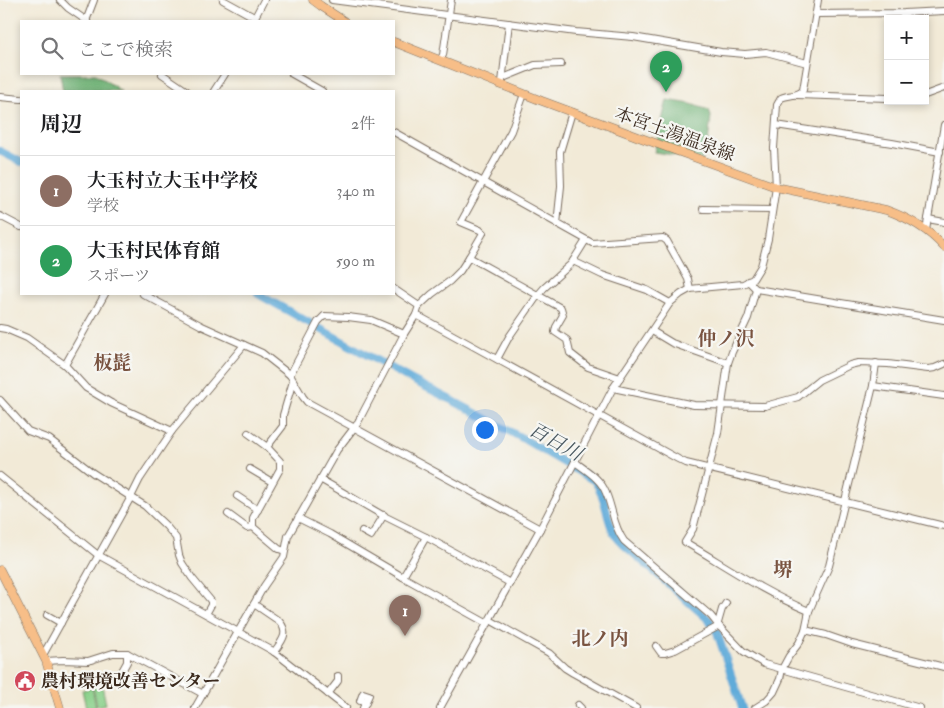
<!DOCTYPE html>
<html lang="ja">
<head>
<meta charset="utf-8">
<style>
  body { margin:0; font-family:"IM FELL Double Pica","Noto Serif JP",serif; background:#f2f2f2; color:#202124 }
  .controls { position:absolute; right:15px; top:15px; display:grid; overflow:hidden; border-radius:0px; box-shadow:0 2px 8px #0003 }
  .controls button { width:45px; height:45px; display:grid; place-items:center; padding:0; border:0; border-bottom:1px solid #e0e0e0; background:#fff; color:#202124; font:25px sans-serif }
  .you { position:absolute; left:484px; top:429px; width:18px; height:18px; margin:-12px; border:4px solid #fff; border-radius:50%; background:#1a73e8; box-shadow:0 0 0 8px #1a73e833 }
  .badge { display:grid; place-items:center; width:32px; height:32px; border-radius:50%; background:#d93025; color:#fff; font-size:16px; font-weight:700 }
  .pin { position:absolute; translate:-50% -41px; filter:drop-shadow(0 1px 2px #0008) }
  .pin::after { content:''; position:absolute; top:26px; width:18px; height:15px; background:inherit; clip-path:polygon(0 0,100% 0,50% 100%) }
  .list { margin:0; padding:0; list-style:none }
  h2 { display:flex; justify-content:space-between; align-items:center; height:65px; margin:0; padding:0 20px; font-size:21px }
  h2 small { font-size:16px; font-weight:400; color:#757577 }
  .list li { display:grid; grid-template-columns:32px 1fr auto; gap:15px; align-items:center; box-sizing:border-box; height:70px; padding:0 20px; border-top:1px solid #e0e0e0 }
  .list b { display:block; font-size:19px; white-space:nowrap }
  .list p { margin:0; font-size:16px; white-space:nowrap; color:#757577 }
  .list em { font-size:16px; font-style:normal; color:#757577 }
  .icon { flex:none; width:28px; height:28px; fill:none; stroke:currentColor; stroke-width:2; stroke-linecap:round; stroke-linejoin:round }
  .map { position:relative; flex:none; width:944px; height:708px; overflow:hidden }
  .search { position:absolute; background:#fff; box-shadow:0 2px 8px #0003; left:20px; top:20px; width:375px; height:55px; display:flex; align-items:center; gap:12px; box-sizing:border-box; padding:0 18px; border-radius:0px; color:#757577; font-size:19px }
  .panel { position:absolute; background:#fff; box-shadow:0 2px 8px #0003; left:20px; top:90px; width:375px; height:205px; border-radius:0px }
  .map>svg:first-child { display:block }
  .green { fill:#8ad08a; stroke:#627d54 }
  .forest { fill:#6fb276; stroke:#556e4a }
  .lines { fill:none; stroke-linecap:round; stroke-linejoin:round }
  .river { stroke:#61abd9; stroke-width:8 }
  .minor-casing { stroke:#7b6d5f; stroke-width:8 }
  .major-casing { stroke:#7b6d5f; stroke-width:9 }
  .minor { stroke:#fff; stroke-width:6 }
  .major { stroke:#f7be88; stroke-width:8 }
  .labels { text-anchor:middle; stroke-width:4.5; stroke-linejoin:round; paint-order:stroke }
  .street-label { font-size:18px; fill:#3b2a1e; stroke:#f6f6f2 }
  .poi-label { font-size:18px; font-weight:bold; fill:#3b2a1e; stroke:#f6f6f2; text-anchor:start }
  .neighbourhood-label { font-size:19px; font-weight:bold; fill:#795340; stroke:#f6f6f2 }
  .water-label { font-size:19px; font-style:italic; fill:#48575f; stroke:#f6f6f2 }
</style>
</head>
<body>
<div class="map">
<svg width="944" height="708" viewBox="0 0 944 708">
  <rect width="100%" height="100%" fill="#f6f6f2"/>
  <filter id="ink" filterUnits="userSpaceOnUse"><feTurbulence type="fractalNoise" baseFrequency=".02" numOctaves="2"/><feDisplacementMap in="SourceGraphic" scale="10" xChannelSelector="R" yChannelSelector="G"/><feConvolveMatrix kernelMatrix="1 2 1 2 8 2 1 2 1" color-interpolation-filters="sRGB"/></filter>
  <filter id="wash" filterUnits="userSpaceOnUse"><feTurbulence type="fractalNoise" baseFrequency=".0096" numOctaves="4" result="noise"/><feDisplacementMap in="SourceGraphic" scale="20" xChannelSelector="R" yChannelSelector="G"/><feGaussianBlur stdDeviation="1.12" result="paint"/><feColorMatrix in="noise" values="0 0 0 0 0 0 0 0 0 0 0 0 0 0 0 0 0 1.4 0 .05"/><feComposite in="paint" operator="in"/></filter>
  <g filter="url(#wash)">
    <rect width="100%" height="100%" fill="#f2ead7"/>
    <!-- green -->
    <g class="green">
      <path d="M102,685L106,704L97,706L93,687Z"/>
      <path d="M92,688L96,707L86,708L82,690Z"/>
    </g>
    <!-- forest -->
    <g class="forest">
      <path d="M60,74H96L121,91H63Z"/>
      <path d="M667,100L691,104L709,110L711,116L707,152L702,160L654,152Z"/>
    </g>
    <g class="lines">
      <!-- river -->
      <g class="river">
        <path d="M0,151L21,162"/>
        <path d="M258,294L410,379L457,403L522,438L595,481C607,499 605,514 613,531C615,536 619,540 623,544L709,620L717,632L742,708"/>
      </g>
    </g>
  </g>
  <g filter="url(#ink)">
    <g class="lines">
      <!-- minor casing -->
      <g class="minor-casing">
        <g id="minor">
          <path d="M60,0L68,8L87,21"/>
          <path d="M223,0L254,17"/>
          <path d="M332,0L576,32L633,37L721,52L745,54L766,52L807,63"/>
          <path d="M816,14L904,13L944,11"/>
          <path d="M86,21L94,0"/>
          <path d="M253,21L264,0"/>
          <path d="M440,60L443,55L451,0"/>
          <path d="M162,74L187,91"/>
          <path d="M292,74L322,91"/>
          <path d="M503,78L535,65L561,64"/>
          <path d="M501,85L502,82L509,23"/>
          <path d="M214,91L225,74"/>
          <path d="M797,95L888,98"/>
          <path d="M925,95L944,88"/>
          <path d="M0,97L21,99"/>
          <path d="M776,125L892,143L940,152"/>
          <path d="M394,132L592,243L663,238L667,241L688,279L690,289"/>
          <path d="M703,209L772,210"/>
          <path d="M0,216L21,227"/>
          <path d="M928,219L944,222"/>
          <path d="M557,224L561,186L560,152L572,112"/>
          <path d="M926,230L928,219L944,125"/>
          <path d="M469,257L561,308L563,315L556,327L555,332L567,340L570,353L588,367L620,378"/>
          <path d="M573,261L602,275L647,290L670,303"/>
          <path d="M748,281L756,289L944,320"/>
          <path d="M394,289L419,306"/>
          <path d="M756,289L748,318L732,352L728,363L718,433L693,529L685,542C726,566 765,593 809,611"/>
          <path d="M143,294L202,326L262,353L290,375L303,397L307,402L540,529"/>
          <path d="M416,315L422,318L678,459L686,463L944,526"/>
          <path d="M0,328L6,329L27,338L65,365L86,388L111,403L172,431"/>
          <path d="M652,331L672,343L728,363"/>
          <path d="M497,359L509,337L538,295L544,288L571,264L586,240"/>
          <path d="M65,365L105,294"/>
          <path d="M290,375L318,322L324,316L348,317L371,320L404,334"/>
          <path d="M873,386L944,396"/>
          <path d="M613,388L694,405L765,406L798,397L819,380L850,365L858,363L888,364L928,369L935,368L944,364"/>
          <path d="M0,400L28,431L49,439L93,473L145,506L166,526L176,538L179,555L182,563L192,578L211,601V605L206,614"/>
          <path d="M248,433L267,447"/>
          <path d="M575,462C587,471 601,479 606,493C613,509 613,526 624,541L711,616L719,626L743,651L764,664L920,708"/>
          <path d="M250,469L272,482"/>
          <path d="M0,476L98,555L273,651L346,708"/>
          <path d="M320,479L384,516L426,537"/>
          <path d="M237,496L258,510"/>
          <path d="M228,514L247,528L253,527"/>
          <path d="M298,518L330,534L403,577L488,624"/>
          <path d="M362,531L371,536L384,515"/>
          <path d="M285,551L279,549L253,527V518L280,469V461L267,447L283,426V415L293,381"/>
          <path d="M403,577L426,537L510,583"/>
          <path d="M254,604L279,621C290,633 282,641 274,652"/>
          <path d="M47,615L61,623"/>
          <path d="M490,620L549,653L565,668L573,673L636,708"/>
          <path d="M718,623L722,609L726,603"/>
          <path d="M805,630L826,635L852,644L944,667"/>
          <path d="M656,646L661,653H665L675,650L719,626"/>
          <path d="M43,655L131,497L140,479L172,431L244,345"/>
          <path d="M46,661L63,660L88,661L113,653H127L203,694"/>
          <path d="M122,671L127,662V653"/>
          <path d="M328,694L338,681V676"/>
          <path d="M578,705L581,708"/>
          <path d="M195,708L264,586L284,557L288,536L295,524L337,450L357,424L404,334L416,315L419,306L432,294L450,281L460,271L469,257L483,233L480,230L461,222L511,131L524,94"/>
          <path d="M363,708L369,695L363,693L360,701L366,703"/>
          <path d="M440,708L540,529L613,388L670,303L681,294L690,289L700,288L743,284L753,279L761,266L768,239L776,187L774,148L777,105L781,98C789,94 798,97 803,90L818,0"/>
          <path d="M755,708L766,701L774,692L780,679L782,669L789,656L799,643L805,630L809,611L829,566L873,386L876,363"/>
        </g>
      </g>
      <!-- major casing -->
      <g class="major-casing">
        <g id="major">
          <path d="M313,0L321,6L344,21"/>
          <path d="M394,42L542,101L644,139L776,187L886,210C909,218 928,229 944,247"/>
          <path d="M0,570L46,661L60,708"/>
        </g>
      </g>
      <!-- minor -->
      <use href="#minor" class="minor"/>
      <!-- major -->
      <use href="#major" class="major"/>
    </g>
  </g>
  <!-- icons -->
  <defs>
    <g id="civic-disc" transform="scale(1.125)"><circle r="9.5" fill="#d1495b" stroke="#f6f6f2"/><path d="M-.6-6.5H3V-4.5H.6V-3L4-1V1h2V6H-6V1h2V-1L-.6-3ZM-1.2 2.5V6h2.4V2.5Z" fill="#fff"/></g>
  </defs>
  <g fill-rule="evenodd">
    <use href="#civic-disc" x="25" y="681"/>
  </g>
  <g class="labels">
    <!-- street labels -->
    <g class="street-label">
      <text transform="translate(675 134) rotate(20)" y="6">本宮土湯温泉線</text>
    </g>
    <!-- poi labels -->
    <g class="poi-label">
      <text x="41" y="687">農村環境改善センター</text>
    </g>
    <!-- neighbourhood labels -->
    <g class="neighbourhood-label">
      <text x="726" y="345">仲ノ沢</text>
      <text x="112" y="369">板髭</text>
      <text x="783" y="576">堺</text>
      <text x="600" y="645">北ノ内</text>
    </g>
    <!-- water labels -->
    <g class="water-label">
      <text transform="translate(556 441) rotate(29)" y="7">百日川</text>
    </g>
  </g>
</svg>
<div class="controls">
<button>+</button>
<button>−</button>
</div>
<div class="you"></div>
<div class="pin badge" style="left:405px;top:636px;background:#8d6e63">1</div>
<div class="pin badge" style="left:666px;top:92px;background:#2e9e5b">2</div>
<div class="search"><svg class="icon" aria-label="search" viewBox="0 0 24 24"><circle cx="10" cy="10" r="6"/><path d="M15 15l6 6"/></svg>ここで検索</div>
<section class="panel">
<h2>周辺<small>2件</small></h2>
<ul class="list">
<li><span class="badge" style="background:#8d6e63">1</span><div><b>大玉村立大玉中学校</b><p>学校</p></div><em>340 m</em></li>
<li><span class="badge" style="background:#2e9e5b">2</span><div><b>大玉村民体育館</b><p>スポーツ</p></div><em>590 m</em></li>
</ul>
</section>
</div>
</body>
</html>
